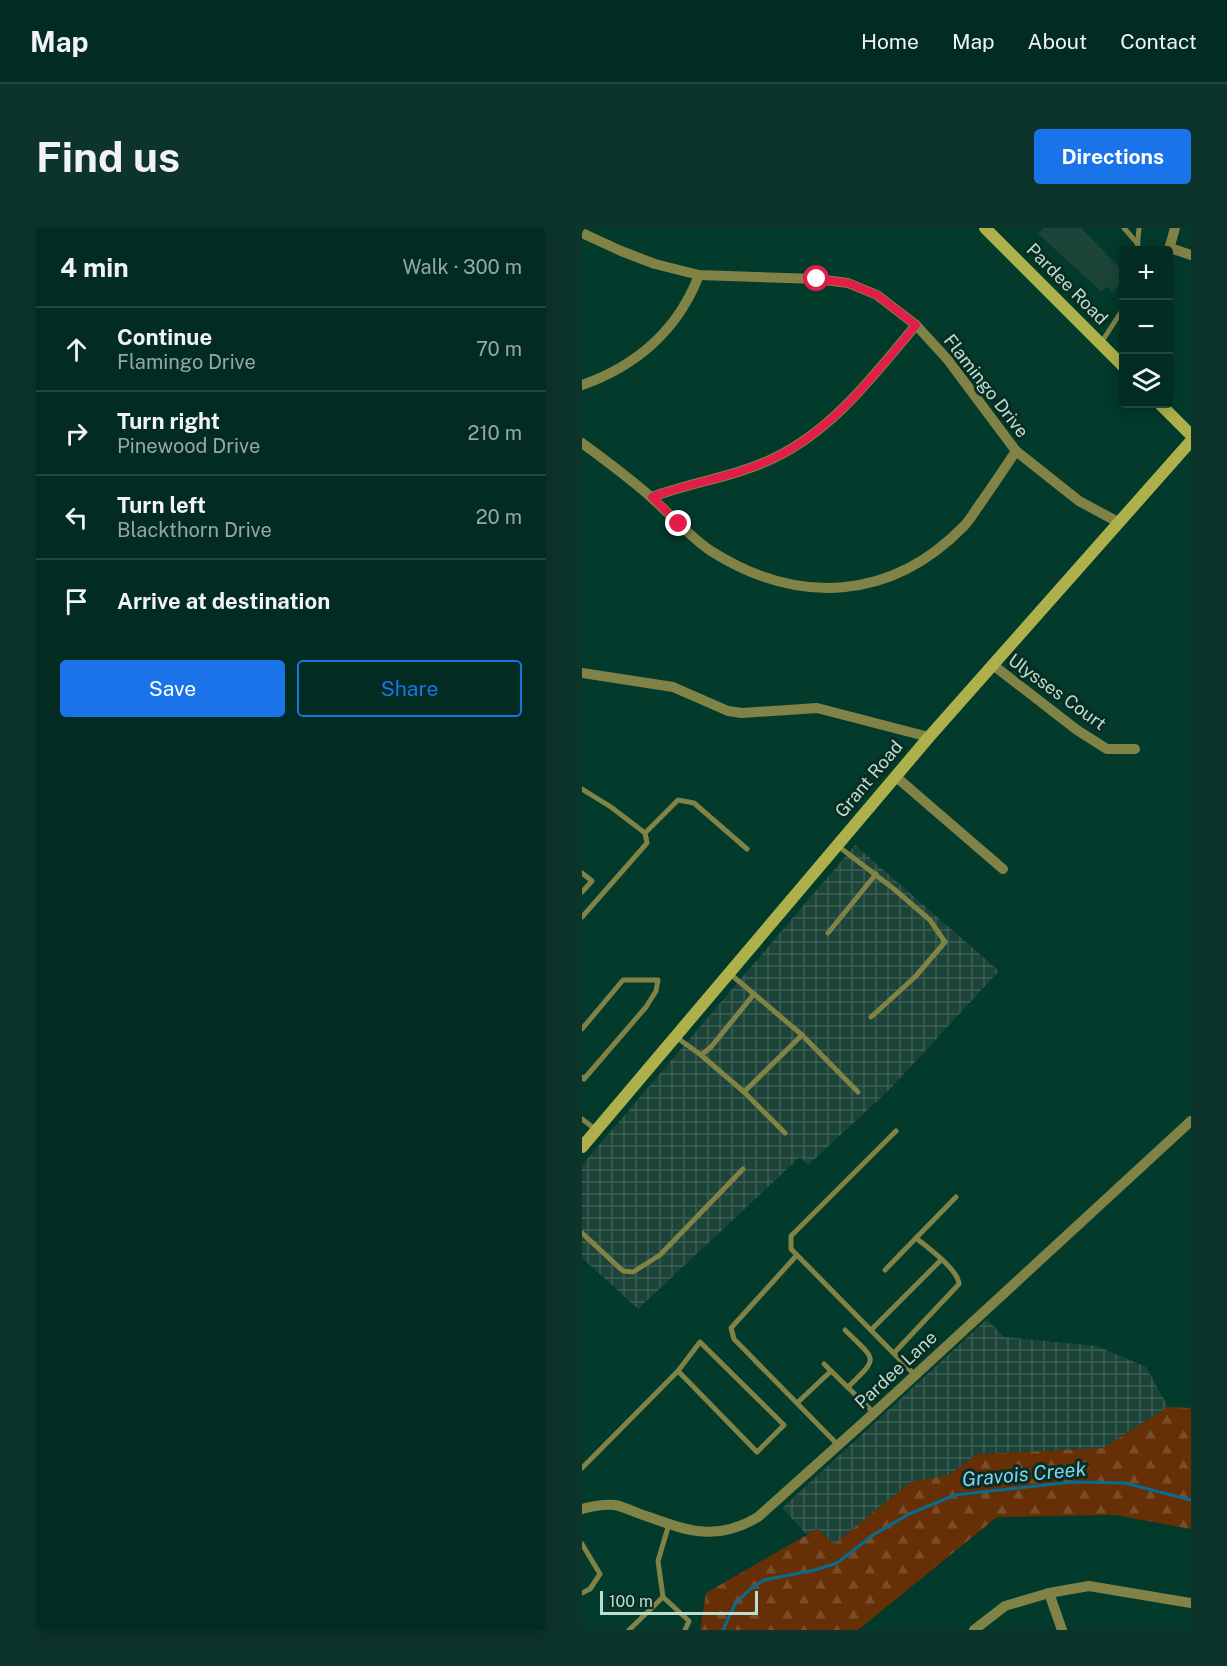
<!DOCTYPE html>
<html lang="en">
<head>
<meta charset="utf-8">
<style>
  body { margin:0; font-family:"Public Sans",sans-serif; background:#0c342a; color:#f1f3f6 }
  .controls { position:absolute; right:18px; top:18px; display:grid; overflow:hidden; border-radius:6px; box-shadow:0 3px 15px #0003 }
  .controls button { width:54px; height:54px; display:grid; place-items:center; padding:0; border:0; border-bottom:2px solid #23483f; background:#022c21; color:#f1f3f6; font:30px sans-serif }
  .scale { position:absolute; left:18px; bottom:15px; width:158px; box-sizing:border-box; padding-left:6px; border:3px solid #bdddd1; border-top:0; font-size:16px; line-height:21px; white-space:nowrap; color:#bdddd1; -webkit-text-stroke:4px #092d23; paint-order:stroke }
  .stop { position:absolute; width:18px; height:18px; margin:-14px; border:4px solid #e11d48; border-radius:50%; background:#fff }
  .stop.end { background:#e11d48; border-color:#fff; box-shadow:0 2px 6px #0008 }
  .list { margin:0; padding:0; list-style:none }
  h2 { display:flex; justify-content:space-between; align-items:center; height:78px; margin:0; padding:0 24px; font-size:26px }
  h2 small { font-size:20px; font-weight:400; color:#96a7a5 }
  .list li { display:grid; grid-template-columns:39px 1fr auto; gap:18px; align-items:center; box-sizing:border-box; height:84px; padding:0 24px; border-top:2px solid #23483f }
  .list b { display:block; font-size:22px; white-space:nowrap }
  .list p { margin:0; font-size:20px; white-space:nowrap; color:#96a7a5 }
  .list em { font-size:20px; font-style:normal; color:#96a7a5 }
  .actions { display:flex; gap:12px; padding:18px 24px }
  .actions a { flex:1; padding:14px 0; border:2px solid #1a73e8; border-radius:6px; text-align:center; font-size:21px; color:#1a73e8 }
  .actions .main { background:#1a73e8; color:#fff }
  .icon { flex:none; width:33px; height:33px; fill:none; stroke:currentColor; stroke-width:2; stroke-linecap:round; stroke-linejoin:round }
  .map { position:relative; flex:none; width:609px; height:1402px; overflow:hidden; border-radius:6px }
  header { display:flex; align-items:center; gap:36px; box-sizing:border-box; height:84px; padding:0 30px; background:#022c21; border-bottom:2px solid #23483f }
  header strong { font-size:28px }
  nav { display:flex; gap:33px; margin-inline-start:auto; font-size:21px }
  .intro { display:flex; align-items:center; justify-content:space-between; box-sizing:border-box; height:144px; padding:0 36px }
  h1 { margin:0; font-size:42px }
  .button { padding:15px 27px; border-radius:6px; background:#1a73e8; color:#fff; font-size:21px; font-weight:700 }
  main { display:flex; gap:36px; padding:0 36px }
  aside { flex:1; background:#022c21; border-radius:6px; box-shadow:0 3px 15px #0003 }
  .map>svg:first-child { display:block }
  .built { fill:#1c4438 }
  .industrial { fill:url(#industrial-grid) }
  .forest { fill:url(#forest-firs) }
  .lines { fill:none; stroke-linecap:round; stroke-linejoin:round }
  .stream { stroke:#046d91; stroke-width:3 }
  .lane { stroke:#808246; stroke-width:5 }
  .street { stroke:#808246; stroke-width:10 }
  .secondary { stroke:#aeb14b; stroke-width:12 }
  .route { stroke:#e11d48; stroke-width:8 }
  .labels { text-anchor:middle; stroke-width:6; stroke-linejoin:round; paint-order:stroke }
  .street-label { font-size:18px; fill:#bdddd1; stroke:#092d23 }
  .water-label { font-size:20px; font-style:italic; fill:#84d1f6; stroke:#092d23 }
</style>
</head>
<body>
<header>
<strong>Map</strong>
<nav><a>Home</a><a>Map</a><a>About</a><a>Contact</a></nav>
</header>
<div class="intro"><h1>Find us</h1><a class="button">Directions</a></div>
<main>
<aside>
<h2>4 min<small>Walk · 300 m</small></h2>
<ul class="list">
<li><svg class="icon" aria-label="ahead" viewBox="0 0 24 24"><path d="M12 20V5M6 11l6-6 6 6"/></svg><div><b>Continue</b><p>Flamingo Drive</p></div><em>70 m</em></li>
<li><svg class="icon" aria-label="right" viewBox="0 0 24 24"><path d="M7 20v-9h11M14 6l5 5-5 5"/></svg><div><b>Turn right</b><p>Pinewood Drive</p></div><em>210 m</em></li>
<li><svg class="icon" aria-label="left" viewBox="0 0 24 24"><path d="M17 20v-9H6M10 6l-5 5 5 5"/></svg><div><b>Turn left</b><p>Blackthorn Drive</p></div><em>20 m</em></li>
<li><svg class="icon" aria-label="arrive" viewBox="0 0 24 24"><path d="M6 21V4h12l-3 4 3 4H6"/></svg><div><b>Arrive at destination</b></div></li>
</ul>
<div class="actions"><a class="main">Save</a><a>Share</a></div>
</aside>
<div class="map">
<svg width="609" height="1402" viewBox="0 0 609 1402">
  <defs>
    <pattern id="industrial-grid" width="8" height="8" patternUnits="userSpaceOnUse" patternTransform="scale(1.5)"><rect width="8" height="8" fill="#1c4438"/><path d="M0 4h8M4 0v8" fill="none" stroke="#3b5f54"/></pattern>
    <pattern id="forest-firs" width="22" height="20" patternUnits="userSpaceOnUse" patternTransform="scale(1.5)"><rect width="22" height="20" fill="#662f06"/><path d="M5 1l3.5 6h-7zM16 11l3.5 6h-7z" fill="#7a4d29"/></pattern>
  </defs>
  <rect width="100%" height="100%" fill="#023a2c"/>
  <!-- built -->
  <path class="built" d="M462,0H499L541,43L538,48L541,53L530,65L526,59L519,63L456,6Z"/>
  <!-- industrial -->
  <g class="industrial">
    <path d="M273,617L417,743L308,861L226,937L218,929L56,1081L0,1030V937Z"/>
    <path d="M405,1091L422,1109L515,1118L564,1139L586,1179L521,1220L395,1226L367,1247L329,1254L252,1316L235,1301L225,1307L200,1280Z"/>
  </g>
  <!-- forest -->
  <path class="forest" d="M586,1179L609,1180V1301L533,1287L415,1289L276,1402H118L124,1365L235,1301L252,1316L329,1254L367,1247L395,1226L521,1220Z"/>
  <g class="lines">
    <!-- stream -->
    <path class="stream" d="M141,1402L153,1376L167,1362L182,1352L233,1342L255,1335L291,1307L327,1286L373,1267L490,1254L543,1255L609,1272"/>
    <!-- lane -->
    <g class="lane">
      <path d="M542,0L556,16"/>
      <path d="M555,22L557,0"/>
      <path d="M519,115L539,84L542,74"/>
      <path d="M0,561L29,579L63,605L96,572L112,575L165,621"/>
      <path d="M256,618L312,661L348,692L363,714L333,749L289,789"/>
      <path d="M0,645L10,653L0,664"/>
      <path d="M0,689L65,615L63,605"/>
      <path d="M246,705L294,646"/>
      <path d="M172,766L220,807"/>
      <path d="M0,801L41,752H76L74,763L64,779L2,851L0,849"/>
      <path d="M94,809L119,827L129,819L172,766L147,745"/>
      <path d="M119,827L162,864L203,905"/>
      <path d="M162,864L220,807L276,864"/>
      <path d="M0,891L13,901"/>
      <path d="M314,903L209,1008V1021L333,1147"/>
      <path d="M0,1005L41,1043L51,1044L78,1027L161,941"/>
      <path d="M215,1027L149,1100L152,1111L256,1217"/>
      <path d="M303,1042L334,1010"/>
      <path d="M263,1102C294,1133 298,1128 266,1159"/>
      <path d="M289,1102L359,1032"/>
      <path d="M312,1125L377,1056C376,1041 346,1020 334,1010L374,969"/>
      <path d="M242,1136L292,1185"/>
      <path d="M215,1175L249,1143"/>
      <path d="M0,1240L96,1143L118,1114L202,1197L175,1224L96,1143"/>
      <path d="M0,1316L18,1346L8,1361L0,1365"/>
      <path d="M81,1369L76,1333L87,1296"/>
      <path d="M47,1402L81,1369L107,1393L103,1402"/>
    </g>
    <!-- street -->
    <g class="street">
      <path d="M0,5L39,23L73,36L117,47L235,51L266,55L295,67L334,97L366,132L434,223L497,273L536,294"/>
      <path d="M588,20L609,27"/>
      <path d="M586,25L593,0"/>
      <path d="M0,157C54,138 96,102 117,47"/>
      <path d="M0,215C24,233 49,251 71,271C90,288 108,309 129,323C216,378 309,373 382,298C388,292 393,283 398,276C410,259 422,241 434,223"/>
      <path d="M70,269C110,254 153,249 192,230C252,201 292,147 334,97"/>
      <path d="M411,437L495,502L525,521H553"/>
      <path d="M0,445L91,459L146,483L160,485L235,480L347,509"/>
      <path d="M313,548L421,641"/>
      <path d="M0,1281C11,1278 21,1276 33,1277C43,1279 54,1285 64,1288C106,1303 134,1314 176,1289L292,1185L609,893"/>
      <path d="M467,1365L480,1402"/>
      <path d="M392,1402L423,1378L467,1365L507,1358L609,1375"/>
    </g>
    <!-- secondary -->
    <g class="secondary">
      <path d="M403,0L542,139"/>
      <path d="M578,176L609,207"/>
      <path d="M0,919L347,509L609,213"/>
    </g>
  </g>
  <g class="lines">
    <!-- route -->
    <path class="route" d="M97,296L70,269C110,254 153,249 192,230C252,201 292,147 334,97L295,67L266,55L235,51"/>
  </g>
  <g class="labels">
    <!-- street labels -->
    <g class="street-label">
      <text transform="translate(485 56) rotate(45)" y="6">Pardee Road</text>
      <text transform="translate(404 158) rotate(52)" y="6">Flamingo Drive</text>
      <text transform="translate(475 464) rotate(36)" y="6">Ulysses Court</text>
      <text transform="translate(287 551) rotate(-50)" y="6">Grant Road</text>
      <text transform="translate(314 1142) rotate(-43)" y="6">Pardee Lane</text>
    </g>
    <!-- water labels -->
    <g class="water-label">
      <text transform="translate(442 1246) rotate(-5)" y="7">Gravois Creek</text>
    </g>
  </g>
</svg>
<div class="controls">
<button>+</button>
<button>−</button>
<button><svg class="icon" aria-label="layers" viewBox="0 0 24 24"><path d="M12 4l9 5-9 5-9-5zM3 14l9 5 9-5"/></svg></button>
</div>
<div class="scale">100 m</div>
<div class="stop" style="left:235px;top:51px"></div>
<div class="stop end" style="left:97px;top:296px"></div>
</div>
</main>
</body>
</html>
